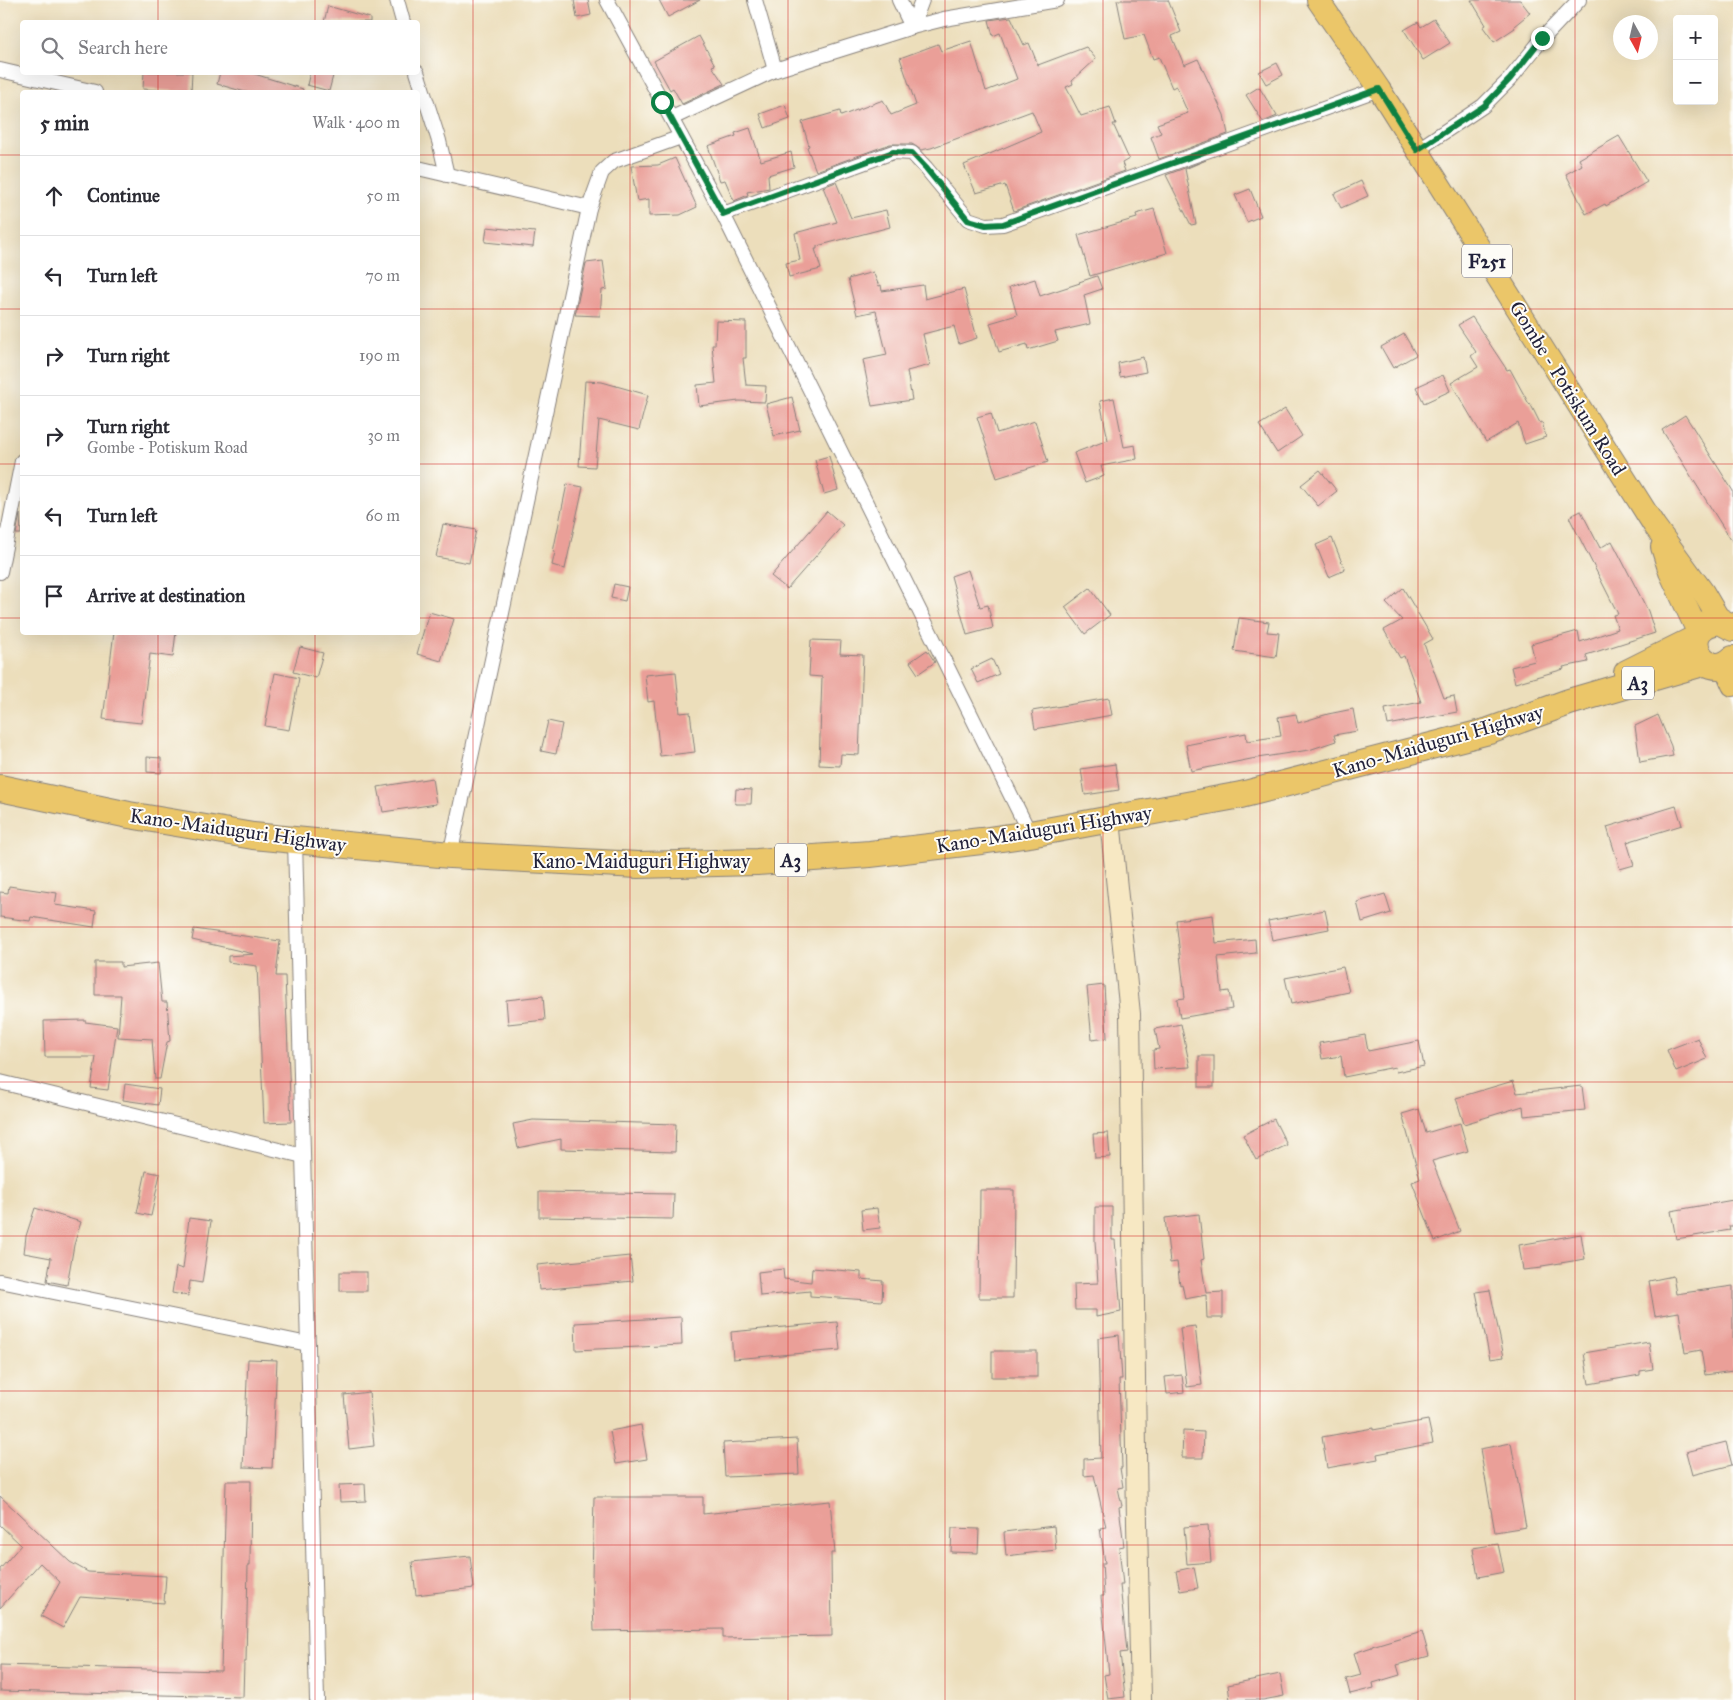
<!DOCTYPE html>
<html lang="en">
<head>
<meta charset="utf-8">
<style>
  body { margin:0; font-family:"IM FELL Great Primer",serif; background:#f2f2f3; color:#2b2b33 }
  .controls { position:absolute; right:15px; top:15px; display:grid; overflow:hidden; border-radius:5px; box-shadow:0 5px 20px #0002 }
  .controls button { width:45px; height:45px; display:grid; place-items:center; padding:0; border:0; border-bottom:1px solid #e1e1e2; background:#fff; color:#2b2b33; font:25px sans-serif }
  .compass { position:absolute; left:1613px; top:15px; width:45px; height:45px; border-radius:50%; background:#fff; box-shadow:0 5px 20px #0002; rotate:172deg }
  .stop { position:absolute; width:15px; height:15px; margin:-11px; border:4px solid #0b8043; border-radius:50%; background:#fff }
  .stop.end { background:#0b8043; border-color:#fff; box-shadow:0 1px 5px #0008 }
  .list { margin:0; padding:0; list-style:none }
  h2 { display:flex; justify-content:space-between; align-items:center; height:65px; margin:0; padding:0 20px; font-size:21px }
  h2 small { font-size:16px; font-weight:400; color:#7c7c81 }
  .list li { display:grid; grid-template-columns:32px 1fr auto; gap:15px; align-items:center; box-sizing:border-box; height:80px; padding:0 20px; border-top:1px solid #e1e1e2 }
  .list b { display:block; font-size:19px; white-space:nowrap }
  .list p { margin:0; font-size:16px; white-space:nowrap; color:#7c7c81 }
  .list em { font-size:16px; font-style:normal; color:#7c7c81 }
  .icon { flex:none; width:28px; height:28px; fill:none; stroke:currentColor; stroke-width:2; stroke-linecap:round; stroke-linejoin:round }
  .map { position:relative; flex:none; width:1733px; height:1700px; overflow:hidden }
  .search { position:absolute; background:#fff; box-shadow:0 5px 20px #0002; left:20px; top:20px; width:400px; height:55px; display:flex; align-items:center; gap:12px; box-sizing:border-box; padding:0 18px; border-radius:5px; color:#7c7c81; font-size:19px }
  .panel { position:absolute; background:#fff; box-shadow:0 5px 20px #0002; left:20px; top:90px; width:400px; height:545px; border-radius:5px }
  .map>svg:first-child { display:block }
  .building { fill:#ea9f98 }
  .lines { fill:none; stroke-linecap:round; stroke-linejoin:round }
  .street-casing { stroke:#87807b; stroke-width:16 }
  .secondary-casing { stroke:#87807b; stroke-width:22 }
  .primary-casing { stroke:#87807b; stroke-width:24 }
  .highway-casing { stroke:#87807b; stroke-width:28 }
  .street { stroke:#fff; stroke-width:14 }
  .secondary { stroke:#f7e8c3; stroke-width:20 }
  .primary { stroke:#ebc669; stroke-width:22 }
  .highway { stroke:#ebc669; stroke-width:26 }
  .route { stroke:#0b8043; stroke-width:6 }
  .grid { fill:none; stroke:#d62828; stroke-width:1; stroke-opacity:0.55 }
  .labels { text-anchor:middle; stroke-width:4; stroke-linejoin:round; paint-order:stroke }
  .shield { fill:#fdfcf7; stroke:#646373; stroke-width:1 }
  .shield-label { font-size:19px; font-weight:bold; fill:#22223b }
  .street-label { font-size:20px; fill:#22223b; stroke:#fdfcf7 }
</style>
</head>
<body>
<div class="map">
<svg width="1733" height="1700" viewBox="0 0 1733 1700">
  <rect width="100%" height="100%" fill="#fdfcf7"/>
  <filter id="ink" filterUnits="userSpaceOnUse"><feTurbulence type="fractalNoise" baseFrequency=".02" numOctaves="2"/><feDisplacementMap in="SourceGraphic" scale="10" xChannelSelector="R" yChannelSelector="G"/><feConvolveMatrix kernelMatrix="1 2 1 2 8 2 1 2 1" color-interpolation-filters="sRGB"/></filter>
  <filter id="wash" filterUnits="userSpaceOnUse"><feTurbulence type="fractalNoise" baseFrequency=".0096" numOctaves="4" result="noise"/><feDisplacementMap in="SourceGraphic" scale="20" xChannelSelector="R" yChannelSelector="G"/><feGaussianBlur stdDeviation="1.12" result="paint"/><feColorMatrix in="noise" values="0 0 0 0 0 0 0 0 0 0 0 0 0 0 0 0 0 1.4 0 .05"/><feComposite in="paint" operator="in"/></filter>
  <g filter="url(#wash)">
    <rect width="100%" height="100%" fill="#ecdebb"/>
    <g id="blocks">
      <!-- building -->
      <g class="building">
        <path d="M574,0H588L591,15L577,18Z"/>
        <path d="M659,0H700L668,17Z"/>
        <path d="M1117,0H1168L1181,32L1172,36L1184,65L1198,59L1224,115L1228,134L1159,159L1151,137L1161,133L1157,124L1188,113L1176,86L1172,88L1159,57L1153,59L1144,35L1125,39Z"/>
        <path d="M1471,0H1520L1530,13L1514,26L1515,28L1494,42L1483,27L1486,25Z"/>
        <path d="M328,6L370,18V22H324Z"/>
        <path d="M1011,17L1024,45L1029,43L1038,65L1086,47L1096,59L1072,81L1073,84L1066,87L1081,116L1110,107L1116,124H1113L1129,159L1122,163L1125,171L1014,211L1005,185L976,193L964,165L1041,132L1032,111L931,148L921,150L912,144H890L816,171L807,147L809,146L802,122L840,111L841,116L883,100L891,115L916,105L900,58L938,44L941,51L971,41L986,91L1017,79L1000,33L993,36L989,20Z"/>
        <path d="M1434,19L1450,43L1423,60L1404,30L1418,22L1421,27Z"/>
        <path d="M699,36L715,65L712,66L724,84L682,104L673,88L670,90L654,61Z"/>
        <path d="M1277,63L1283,75L1266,84L1259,72Z"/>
        <path d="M144,72H192L191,92L143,89Z"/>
        <path d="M220,72H248L303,89L302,92H245L217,84Z"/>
        <path d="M310,72H334L329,91L307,85Z"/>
        <path d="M1259,87L1277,116L1263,122L1246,95Z"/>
        <path d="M785,105L790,119L765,128L760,114Z"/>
        <path d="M750,128L761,161L791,152L794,167L768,175L769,188L747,192L748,195L734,201L725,180L720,181L708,146L736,136L735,133Z"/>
        <path d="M1619,136L1647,182L1606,206L1605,204L1586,214L1566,174L1582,165L1579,159Z"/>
        <path d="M675,158L697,207L680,215L649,216V199L637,201L631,166L658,165Z"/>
        <path d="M1206,160L1185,169L1196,224L1191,225L1166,175Z"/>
        <path d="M1361,181L1368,196L1341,208L1334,194Z"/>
        <path d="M836,182L851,218L886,210L890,227L817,246V249H815L821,269L789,277L786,263L800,260L795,233L837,222L823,187Z"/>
        <path d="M1250,189L1261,216L1247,222L1235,195Z"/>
        <path d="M1154,209L1167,253L1090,276L1078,235L1137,218L1136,214Z"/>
        <path d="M487,227L535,232L533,247L485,242Z"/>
        <path d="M603,261L607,289L602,290L600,316L575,315L586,263Z"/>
        <path d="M873,272L879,286L881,285L882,291L923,285L925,299L964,289L977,338L959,344L954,326L923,334L930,365L907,371L912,400L872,406L863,360L887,355L876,311L857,315L848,279Z"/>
        <path d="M1097,276L1102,289L1084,295L1090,324L1055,332L1058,341L1028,350L1027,344L999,352L990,323L1017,315L1009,287L1035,279L1040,296L1080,283L1079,282Z"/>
        <path d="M1472,317L1507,370L1510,369L1529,404L1530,403L1540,423L1542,422L1546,437L1525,444L1518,423L1486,442L1451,383L1478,367L1471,356L1476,352L1458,325Z"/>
        <path d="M716,321L746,322V358H743L746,385L766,386L765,402L739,401L699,406L697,385L716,383L712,345H715Z"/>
        <path d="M1404,334L1416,355L1393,368L1381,347Z"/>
        <path d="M1143,357L1146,372L1120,377L1118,363Z"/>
        <path d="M1443,375L1450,391L1424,403L1416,387Z"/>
        <path d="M585,381L602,382L648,395L639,430L599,420L595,467L579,466Z"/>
        <path d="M792,397L800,430L774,436L766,404Z"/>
        <path d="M1114,398L1124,447L1135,445L1137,459L1101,466L1104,476L1085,483L1074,453L1108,440L1100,401Z"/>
        <path d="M1285,409L1302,436L1277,453L1259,425Z"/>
        <path d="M991,413L997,433L1035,421L1048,462L997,478L977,417Z"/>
        <path d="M1685,415L1733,491V543L1662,430Z"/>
        <path d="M829,456L838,490L824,494L815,460Z"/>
        <path d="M1320,470L1337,491L1318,506L1301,485Z"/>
        <path d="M567,484L583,487L565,569L552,565L555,552H553Z"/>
        <path d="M827,511L843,525L787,589L771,576Z"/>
        <path d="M1581,511L1600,548L1612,541L1648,611L1655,633L1586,655L1588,662L1563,667L1564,669L1515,683L1511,667L1535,661L1531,644L1578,631L1580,642L1618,629L1613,615L1618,614L1569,517Z"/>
        <path d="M20,514L21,534H16Z"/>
        <path d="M443,524L476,530L469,563L436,557Z"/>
        <path d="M1332,538L1345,570L1329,577L1316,545Z"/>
        <path d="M968,570L980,607L988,605L993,628L967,635L951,576Z"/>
        <path d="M614,584L628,587L625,601L611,598Z"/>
        <path d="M1090,588L1110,615L1085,634L1065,607Z"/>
        <path d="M1403,588L1433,639L1424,644L1444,698L1454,696L1457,712L1388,725L1385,709L1421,702L1404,656L1400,658L1384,630L1402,620L1386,603Z"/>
        <path d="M429,612L454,619L441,661L417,654Z"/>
        <path d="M1239,618L1269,622L1267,632L1279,633L1276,657L1234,651Z"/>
        <path d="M114,632H176L173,657L150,654L141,723L103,719Z"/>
        <path d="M811,640L841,641L840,654L863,655L859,755L841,754L840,766L819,765L822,677L809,676Z"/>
        <path d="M300,647L323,653L316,678L293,672Z"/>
        <path d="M927,650L935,662L918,674L910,662Z"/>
        <path d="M992,659L999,674L978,683L971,669Z"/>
        <path d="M676,672L680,713L690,712L695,752L660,756L654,701L648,702L645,675Z"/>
        <path d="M275,673L299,678L289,730L265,726Z"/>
        <path d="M1109,698L1112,715L1035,729L1032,711Z"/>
        <path d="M1353,709L1357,731L1334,735L1336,741L1309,750L1251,759L1191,771L1186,745L1246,733L1247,741L1281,736L1278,717L1296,714L1298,723L1328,714Z"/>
        <path d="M1658,715L1671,746L1673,756L1640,762L1635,726Z"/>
        <path d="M548,721L562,724L556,754L541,751Z"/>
        <path d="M147,757L161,758V773L147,772Z"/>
        <path d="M1115,764L1119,790L1085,795L1081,769Z"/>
        <path d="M432,778L436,804L383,812L378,787Z"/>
        <path d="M736,789L752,790L751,804H735Z"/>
        <path d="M1676,806L1682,825L1627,842L1634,865L1620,869L1607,827Z"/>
        <path d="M9,886L57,893L55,905L96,911L94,927L31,917L30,921L0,917V892L8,893Z"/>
        <path d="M1385,894L1391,913L1362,922L1357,902Z"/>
        <path d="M1325,910L1329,929L1272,940L1268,921Z"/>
        <path d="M1213,915L1216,943L1255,939L1256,953L1218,957L1222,992L1229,991L1232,1009L1180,1018L1177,999L1185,998L1176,920Z"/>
        <path d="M194,929L280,941L276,976H285L291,1122L264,1123L257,966L228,962V956L254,954L192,940Z"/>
        <path d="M95,962H121V967L158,963L162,1002H167L170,1041L167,1042L160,1079H155L152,1039L118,1037L121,995H95Z"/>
        <path d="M1343,967L1349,992L1291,1004L1285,978Z"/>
        <path d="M1104,985L1107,1038L1092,1040L1087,987Z"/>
        <path d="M543,996L545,1020L508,1024L506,1000Z"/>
        <path d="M85,1020V1022L117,1026L108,1090L91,1088L96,1057H45L44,1021Z"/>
        <path d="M1181,1024L1190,1067L1154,1069L1153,1050L1159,1049L1155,1029Z"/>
        <path d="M1365,1035L1368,1051L1419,1041L1424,1066L1396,1072L1395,1067L1344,1077L1341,1056L1322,1059L1319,1043Z"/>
        <path d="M1698,1038L1707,1059L1676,1072L1667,1050Z"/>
        <rect x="1199" y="1056" width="15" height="31"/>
        <path d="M1513,1081L1517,1093L1582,1086L1585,1110L1524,1116L1523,1106L1464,1124L1456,1098Z"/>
        <path d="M125,1084L160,1089L158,1105L123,1100Z"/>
        <path d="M1419,1109L1426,1133L1460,1123L1468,1151L1432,1161L1460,1231L1435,1241L1412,1182L1420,1179L1402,1114Z"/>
        <path d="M1274,1119L1287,1145L1256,1160L1243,1135Z"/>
        <path d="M533,1120L676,1124L675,1152L561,1149V1139L518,1148L513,1124Z"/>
        <path d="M1108,1133L1110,1157L1095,1158L1093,1134Z"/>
        <path d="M146,1171L160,1174L151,1216L137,1213Z"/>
        <path d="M980,1190H1014L1013,1298H979Z"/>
        <path d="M539,1192L674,1194L673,1219L539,1217Z"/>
        <path d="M1733,1200V1226H1729L1730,1230L1676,1239L1671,1211Z"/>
        <path d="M1095,1207H1112V1240H1115L1121,1312L1096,1317V1310H1075L1074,1284L1098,1283L1095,1241Z"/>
        <path d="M35,1208L81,1222L74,1245L67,1285L47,1281L51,1258L24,1253L26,1236Z"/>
        <path d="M877,1208L880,1228L863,1230L861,1210Z"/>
        <path d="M1199,1214L1204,1259L1201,1260L1206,1293L1223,1292V1318H1207L1206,1295L1185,1299L1182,1284L1180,1285L1177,1262L1170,1263L1165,1218Z"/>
        <path d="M189,1218L211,1221L202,1283L190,1281L188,1296L172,1293L176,1267L183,1269Z"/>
        <path d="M1581,1234L1585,1259L1542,1266V1268L1523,1270L1519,1245Z"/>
        <path d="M630,1256L633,1281L539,1290L537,1265Z"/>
        <path d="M812,1268L861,1272V1279L883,1281L882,1301L810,1296V1291L760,1296L758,1272L783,1269L784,1279L811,1282Z"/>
        <rect x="340" y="1272" width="27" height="19"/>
        <path d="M1673,1276L1676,1294L1733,1286V1371L1705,1375L1701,1350L1685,1353L1679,1312L1655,1316L1649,1281Z"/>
        <path d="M1490,1290L1504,1357L1490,1359L1476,1292Z"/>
        <path d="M681,1317L682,1345L576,1350L575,1323Z"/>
        <path d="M837,1322L840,1350L733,1359L731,1332Z"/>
        <path d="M1195,1326L1202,1385L1187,1387L1180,1328Z"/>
        <path d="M1119,1335L1122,1379H1119L1122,1468H1120L1123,1487L1118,1488L1122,1506L1119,1507L1124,1546L1119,1547L1123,1585H1120L1127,1652L1120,1653L1125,1697L1108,1699L1104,1675L1109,1674L1101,1596H1104L1102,1563H1105L1100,1528L1106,1527L1094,1475L1084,1476V1459L1101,1458L1098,1338Z"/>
        <path d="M1649,1342L1653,1369L1640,1371V1375L1589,1384L1584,1353Z"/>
        <rect x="992" y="1351" width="45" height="26"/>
        <path d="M248,1359L277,1360L272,1468L243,1467Z"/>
        <path d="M1182,1375L1184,1392L1167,1394L1165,1377Z"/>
        <path d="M369,1392L374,1446L349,1449L344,1395Z"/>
        <path d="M1428,1420L1433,1443L1377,1454L1378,1459L1327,1468L1322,1437L1373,1428V1430Z"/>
        <path d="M641,1425L647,1459L616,1464L610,1431Z"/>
        <path d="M1183,1431L1204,1432L1203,1458H1182Z"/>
        <path d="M797,1439L799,1474L725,1477L723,1443Z"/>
        <path d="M1726,1442L1732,1465L1692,1475L1686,1452Z"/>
        <path d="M1511,1443L1526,1527L1495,1532L1480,1449Z"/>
        <path d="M226,1481H251L250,1565H248L246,1662H244L243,1697L0,1691V1665L221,1671Z"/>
        <path d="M365,1484L366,1501L340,1502L339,1485Z"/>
        <path d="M0,1496L70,1562L88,1572L166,1576L164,1603L80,1597L63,1628L41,1616L60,1582L40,1563L0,1608V1569L21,1545L0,1525Z"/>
        <path d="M594,1497H703V1514L830,1501L835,1553H831L832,1636L723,1638V1629L594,1631L592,1577Z"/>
        <path d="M1208,1525L1211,1562L1187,1564L1184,1527Z"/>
        <path d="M1054,1526L1056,1550L1006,1556L1004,1532Z"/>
        <path d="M952,1528L979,1529L978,1553L951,1552Z"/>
        <path d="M1498,1544L1504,1572L1478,1577L1473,1548Z"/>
        <path d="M470,1556L474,1588L416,1595L412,1562Z"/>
        <path d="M1194,1567L1198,1588L1180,1591L1176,1571Z"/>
        <path d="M1422,1631L1429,1656L1397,1665L1400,1675L1373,1683L1374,1688L1350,1694L1346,1679L1361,1675L1354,1653L1372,1647V1646Z"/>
        <path d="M1280,1674L1284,1696L1263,1700H1230L1228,1685Z"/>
      </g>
    </g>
  </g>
  <g filter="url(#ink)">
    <use href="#blocks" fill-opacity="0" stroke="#87807b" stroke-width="1"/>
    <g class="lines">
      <!-- street casing -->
      <g class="street-casing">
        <g id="street">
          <path d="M397,0L403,22"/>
          <path d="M607,0L723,214L1030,834"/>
          <path d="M755,0L775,70"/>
          <path d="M899,0L912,27"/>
          <path d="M912,27L922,0"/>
          <path d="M0,70L95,92"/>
          <path d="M417,72L439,141L447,175"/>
          <path d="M672,118L775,70L912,27L944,19L1057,0"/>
          <path d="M1417,150L1483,106L1510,79L1543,38L1579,0"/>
          <path d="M418,168L589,208"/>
          <path d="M723,214L893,152L912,153L926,168L968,219L986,225L1003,224L1379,89"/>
          <path d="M0,572L22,461"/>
          <path d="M295,840L317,1700"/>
          <path d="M450,855L589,208L602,172L614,161L681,137"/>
          <path d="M0,1082L303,1156"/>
          <path d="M0,1281L308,1344"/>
        </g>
      </g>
      <!-- secondary casing -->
      <g class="secondary-casing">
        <path id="secondary" d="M1110,820L1130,1014L1137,1523L1141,1700"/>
      </g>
      <!-- primary casing -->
      <g class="primary-casing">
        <g id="primary">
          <path d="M1318,0L1379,89L1654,525L1703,592L1720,621"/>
          <path d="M1662,547L1670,572L1698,632"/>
          <path d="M1724,664L1733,685"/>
        </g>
      </g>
      <!-- highway casing -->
      <g class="highway-casing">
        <g id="highway">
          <path d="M1733,628L1720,621C1673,626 1703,686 1733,659"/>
          <path d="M1627,673L1695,639"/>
          <path d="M0,788L129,815L253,836L450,855L638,865L757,862L870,854L981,841L1030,834L1241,795L1489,731L1569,702L1706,662"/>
        </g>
      </g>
      <!-- street -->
      <use href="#street" class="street"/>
      <!-- secondary -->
      <use href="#secondary" class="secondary"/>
      <!-- primary -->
      <use href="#primary" class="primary"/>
      <!-- highway -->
      <use href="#highway" class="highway"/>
    </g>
  </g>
  <g class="lines" filter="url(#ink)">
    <!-- route -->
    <path class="route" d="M662,102L723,214L893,152L912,153L926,168L968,220L986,225L1003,224L1379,89L1417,150L1484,106L1510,79L1542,38"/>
  </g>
  <!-- grid -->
  <path class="grid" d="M158,0V22M315,0V22M473,0V1700M630,0V1700M788,0V1700M945,0V1700M1103,0V1700M1260,0V1700M1418,0V1700M1575,0V1700M158,72V92M315,72V92M0,155H22M418,155H1733M0,309H22M418,309H1733M0,464H22M418,464H1733M0,618H22M418,618H1733M158,632V1700M315,632V1700M0,773H1733M0,927H1733M0,1082H1733M0,1236H1733M0,1391H1733M0,1545H1733"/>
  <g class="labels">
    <!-- shield labels -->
    <g class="shield">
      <rect x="1462" y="244.5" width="50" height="33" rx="4"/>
      <rect x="1622" y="666.5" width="32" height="33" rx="4"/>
      <rect x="775" y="843.5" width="32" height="33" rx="4"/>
    </g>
    <g class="shield-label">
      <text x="1487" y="268">F251</text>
      <text x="1638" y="690">A3</text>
      <text x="791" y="867">A3</text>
    </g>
    <!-- street labels -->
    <g class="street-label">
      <text transform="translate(1568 388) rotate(58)" y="7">Gombe - Potiskum Road</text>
      <text transform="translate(1438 741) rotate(-16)" y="7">Kano-Maiduguri Highway</text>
      <text transform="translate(1044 829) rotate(-9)" y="7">Kano-Maiduguri Highway</text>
      <text transform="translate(238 830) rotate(8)" y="7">Kano-Maiduguri Highway</text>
      <text x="641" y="868">Kano-Maiduguri Highway</text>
    </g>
  </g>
</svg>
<div class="controls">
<button>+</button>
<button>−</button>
</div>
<svg class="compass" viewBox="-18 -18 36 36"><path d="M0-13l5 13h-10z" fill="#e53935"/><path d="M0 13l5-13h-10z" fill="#7c7c81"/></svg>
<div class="stop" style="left:662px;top:102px"></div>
<div class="stop end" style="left:1542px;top:38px"></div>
<div class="search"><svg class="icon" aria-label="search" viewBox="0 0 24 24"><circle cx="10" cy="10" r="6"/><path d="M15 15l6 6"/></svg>Search here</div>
<section class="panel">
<h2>5 min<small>Walk · 400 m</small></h2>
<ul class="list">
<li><svg class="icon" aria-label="ahead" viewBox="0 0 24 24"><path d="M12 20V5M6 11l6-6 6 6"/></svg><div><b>Continue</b></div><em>50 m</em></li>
<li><svg class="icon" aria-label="left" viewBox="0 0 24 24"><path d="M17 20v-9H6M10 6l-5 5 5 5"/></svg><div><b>Turn left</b></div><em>70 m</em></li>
<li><svg class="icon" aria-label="right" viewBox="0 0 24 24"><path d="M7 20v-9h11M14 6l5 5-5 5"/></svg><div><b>Turn right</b></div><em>190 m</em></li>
<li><svg class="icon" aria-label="right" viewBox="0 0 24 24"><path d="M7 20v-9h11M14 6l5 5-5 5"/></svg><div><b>Turn right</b><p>Gombe - Potiskum Road</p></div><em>30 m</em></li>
<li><svg class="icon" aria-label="left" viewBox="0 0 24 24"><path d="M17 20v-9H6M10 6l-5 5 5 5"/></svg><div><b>Turn left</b></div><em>60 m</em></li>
<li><svg class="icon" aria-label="arrive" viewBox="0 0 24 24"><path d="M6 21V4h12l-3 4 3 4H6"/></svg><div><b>Arrive at destination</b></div></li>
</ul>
</section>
</div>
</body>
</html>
